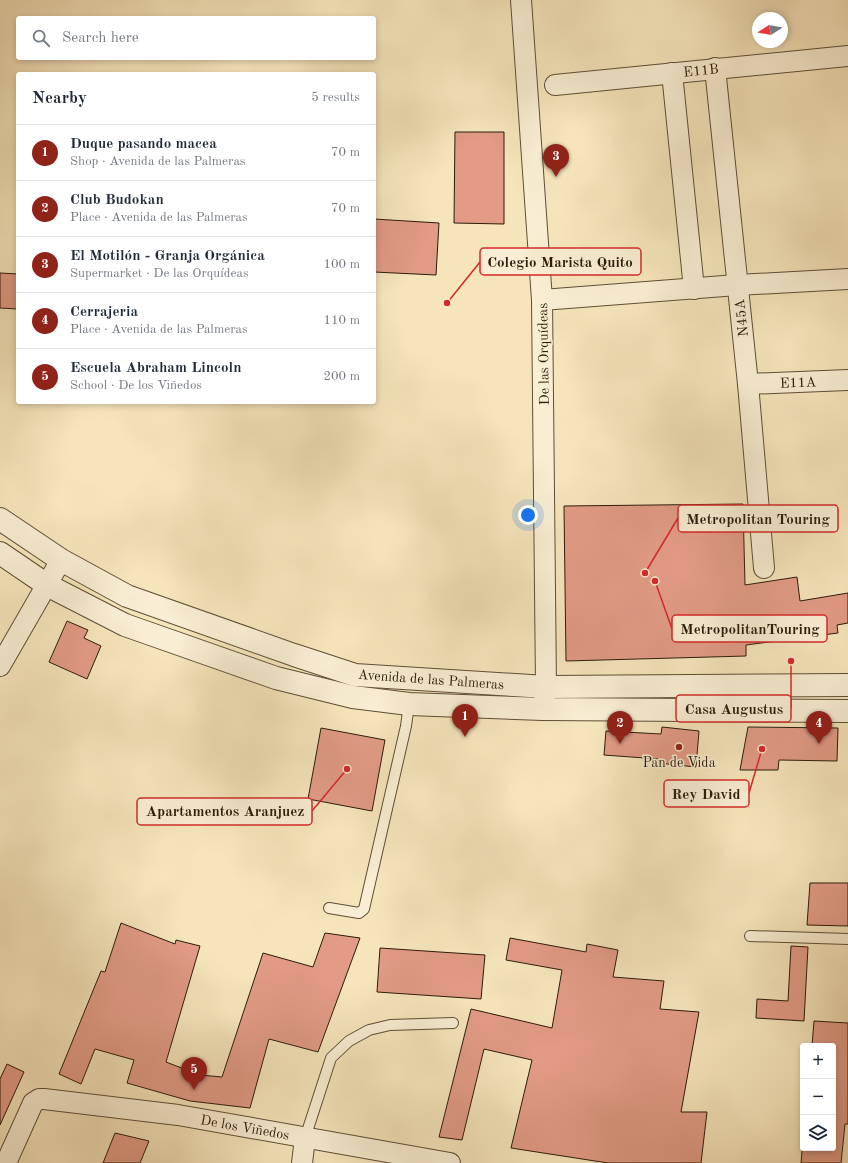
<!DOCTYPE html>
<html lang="en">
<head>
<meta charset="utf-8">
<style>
  body { margin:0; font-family:"Old Standard TT",serif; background:#f2f2f3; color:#1f2937 }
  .controls { position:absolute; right:12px; bottom:12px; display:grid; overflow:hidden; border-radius:4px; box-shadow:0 2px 6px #0003 }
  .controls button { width:36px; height:36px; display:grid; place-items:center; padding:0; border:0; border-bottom:1px solid #e0e1e3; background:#fff; color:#1f2937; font:20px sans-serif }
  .compass { position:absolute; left:752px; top:12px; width:36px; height:36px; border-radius:50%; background:#fff; box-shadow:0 2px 6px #0003; rotate:259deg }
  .you { position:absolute; left:528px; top:515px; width:14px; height:14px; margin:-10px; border:3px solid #fff; border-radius:50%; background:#1a73e8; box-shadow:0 0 0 6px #1a73e833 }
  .badge { display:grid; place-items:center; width:26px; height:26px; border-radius:50%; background:#8f2418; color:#fff; font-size:13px; font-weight:700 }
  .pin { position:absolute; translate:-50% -33px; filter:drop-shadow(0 1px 2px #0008) }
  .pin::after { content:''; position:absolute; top:21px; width:14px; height:12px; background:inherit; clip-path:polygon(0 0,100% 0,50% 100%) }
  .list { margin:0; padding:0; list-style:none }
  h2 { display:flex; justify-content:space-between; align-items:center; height:52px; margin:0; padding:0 16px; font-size:17px }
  h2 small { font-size:13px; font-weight:400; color:#747a83 }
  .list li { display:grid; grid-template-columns:26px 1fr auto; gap:12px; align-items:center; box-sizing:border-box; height:56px; padding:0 16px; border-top:1px solid #e0e1e3 }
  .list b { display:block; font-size:15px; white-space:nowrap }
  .list p { margin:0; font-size:13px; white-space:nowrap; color:#747a83 }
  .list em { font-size:13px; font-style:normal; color:#747a83 }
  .icon { flex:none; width:22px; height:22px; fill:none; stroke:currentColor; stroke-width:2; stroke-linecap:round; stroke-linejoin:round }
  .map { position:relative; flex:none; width:848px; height:1163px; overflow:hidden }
  .search { position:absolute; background:#fff; box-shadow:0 2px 6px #0003; left:16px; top:16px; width:360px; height:44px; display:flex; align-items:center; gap:10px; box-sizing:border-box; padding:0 14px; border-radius:4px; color:#747a83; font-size:15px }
  .panel { position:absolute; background:#fff; box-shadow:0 2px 6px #0003; left:16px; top:72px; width:360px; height:332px; border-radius:4px }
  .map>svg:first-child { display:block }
  .building { fill:#e29b85; stroke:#2b1b0a }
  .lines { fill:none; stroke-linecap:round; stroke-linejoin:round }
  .service-casing { stroke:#5e4e36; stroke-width:12 }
  .minor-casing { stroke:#5e4e36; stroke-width:22 }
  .tertiary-casing { stroke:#5e4e36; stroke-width:24 }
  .service { stroke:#f9eed3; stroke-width:10 }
  .minor { stroke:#f9eed3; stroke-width:20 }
  .tertiary { stroke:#f9eed3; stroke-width:22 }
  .poi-dot { fill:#8f2418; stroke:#f9eed3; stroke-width:1.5 }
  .labels { text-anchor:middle; stroke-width:3; stroke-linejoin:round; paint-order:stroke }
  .street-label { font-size:14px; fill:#2b1b0a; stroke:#f9eed3 }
  .poi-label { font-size:14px; fill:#2b1b0a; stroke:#f9eed3 }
  .leader { fill:none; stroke:#d62828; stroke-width:1.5 }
  .callout-dot { fill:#d62828; stroke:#f9eed3; stroke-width:1.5 }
  .callout { fill:#f9eed3; stroke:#d62828; stroke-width:1.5 }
  .callout-label { font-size:15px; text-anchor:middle; font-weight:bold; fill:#2b1b0a }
</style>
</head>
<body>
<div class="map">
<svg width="848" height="1163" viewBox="0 0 848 1163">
  <rect width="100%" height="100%" fill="#f6e5bb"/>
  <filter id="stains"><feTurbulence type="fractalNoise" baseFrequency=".005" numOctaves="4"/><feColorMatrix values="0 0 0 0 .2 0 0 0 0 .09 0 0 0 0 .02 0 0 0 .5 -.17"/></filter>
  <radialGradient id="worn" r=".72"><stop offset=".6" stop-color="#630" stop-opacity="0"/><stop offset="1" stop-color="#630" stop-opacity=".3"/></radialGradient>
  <!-- building -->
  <g class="building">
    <path d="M455,132H504V224L454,223Z"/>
    <path d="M374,219L439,223L436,275L374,272Z"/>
    <path d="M0,273L18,274V309L0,308Z"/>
    <path d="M743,504L745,585L797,577L800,601L848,593V623L837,625L838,633L746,645V656L566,661L564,506Z"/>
    <path d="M67,621L88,630L84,638L101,646L87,679L49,662Z"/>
    <path d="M662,727L699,731L696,767L658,763V759L604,755L606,731L661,734Z"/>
    <path d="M748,727L838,728L837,761L779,760L778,770H740Z"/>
    <path d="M321,728L385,740L372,811L308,799Z"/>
    <path d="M810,883H848V926L807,925Z"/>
    <path d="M121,923L175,944L176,940L200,946L166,1062L200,1075L222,1077L263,953L313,967L325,933L360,938L318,1052L269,1039L250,1108L190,1101L127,1083L134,1060L95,1049L81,1084L59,1074L101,971L105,972Z"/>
    <path d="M510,938L586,952L587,944L618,950L613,977L664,981L660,1009L699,1012L681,1112H707L701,1163H608L511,1148L532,1060L484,1049L462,1140L439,1137L471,1009L552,1028L562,970L506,960Z"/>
    <path d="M791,946L808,947L804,1021L756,1018L757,999L788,1001Z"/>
    <path d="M380,948L485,955L481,999L377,992Z"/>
    <path d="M814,1021L848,1023V1124H845L841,1163H801L803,1140V1148H833V1046H812Z"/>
    <path d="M7,1064L24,1072L0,1125V1079Z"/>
    <path d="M115,1133L149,1141L140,1163H103Z"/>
  </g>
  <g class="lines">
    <!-- service casing -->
    <g class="service-casing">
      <g id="service">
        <path d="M329,908L359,913L364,909L406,726L409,704"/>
        <path d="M750,936L848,939"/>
        <path d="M305,1138L331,1058L349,1041L369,1030L390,1025L453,1023"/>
      </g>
    </g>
    <!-- minor casing -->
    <g class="minor-casing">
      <g id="minor">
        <path d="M521,0L542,300L546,687L544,703"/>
        <path d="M715,68L748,384L764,568"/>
        <path d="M672,73L694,289"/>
        <path d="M555,85L848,56"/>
        <path d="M542,300L737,285L848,279"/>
        <path d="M748,384L848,380"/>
        <path d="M0,666L61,560"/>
        <path d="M6,1163L33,1103L39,1099H44L178,1115L450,1163"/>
        <path d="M302,1163L305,1138"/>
      </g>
    </g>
    <!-- tertiary casing -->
    <g class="tertiary-casing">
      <g id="tertiary">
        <path d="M0,519L61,560L127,596L294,655L355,675L546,687L848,685"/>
        <path d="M0,553L47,585L125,625L276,678L353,697L409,704L543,709L848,711"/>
      </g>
    </g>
    <!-- service -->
    <use href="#service" class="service"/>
    <!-- minor -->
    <use href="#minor" class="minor"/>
    <!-- tertiary -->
    <use href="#tertiary" class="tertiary"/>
  </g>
  <!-- markers -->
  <circle class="poi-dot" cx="679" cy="747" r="4"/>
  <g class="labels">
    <!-- street labels -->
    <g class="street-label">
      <text transform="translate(701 70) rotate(-6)" y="5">E11B</text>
      <text transform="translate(741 318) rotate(-96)" y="5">N45A</text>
      <text transform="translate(543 354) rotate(-91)" y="5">De las Orquídeas</text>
      <text transform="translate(798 382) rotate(-2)" y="5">E11A</text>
      <text transform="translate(431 679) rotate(4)" y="5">Avenida de las Palmeras</text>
      <text transform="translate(245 1127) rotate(10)" y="5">De los Viñedos</text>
    </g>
    <!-- poi labels -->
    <g class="poi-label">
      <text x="679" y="767">Pan de Vida</text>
    </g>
  </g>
  <!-- callouts -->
  <path class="leader" d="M447 303L480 262M645 573L678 518M655 581L672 629M791 661L791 708M762 749L749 793M347 769L312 811"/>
  <g class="callout-dot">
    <circle cx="447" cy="303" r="4"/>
    <circle cx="645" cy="573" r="4"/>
    <circle cx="655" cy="581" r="4"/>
    <circle cx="791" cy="661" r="4"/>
    <circle cx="762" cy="749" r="4"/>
    <circle cx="347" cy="769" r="4"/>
  </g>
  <g class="callout">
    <rect x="480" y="248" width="161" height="27" rx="4"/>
    <rect x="678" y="505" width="160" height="27" rx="4"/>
    <rect x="672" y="615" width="155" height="27" rx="4"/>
    <rect x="676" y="695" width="115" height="27" rx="4"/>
    <rect x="664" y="780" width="85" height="27" rx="4"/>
    <rect x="137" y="798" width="175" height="27" rx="4"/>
  </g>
  <g class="callout-label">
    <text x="560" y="267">Colegio Marista Quito</text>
    <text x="758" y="524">Metropolitan Touring</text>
    <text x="750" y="634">MetropolitanTouring</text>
    <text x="734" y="714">Casa Augustus</text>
    <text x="706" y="799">Rey David</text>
    <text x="225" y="816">Apartamentos Aranjuez</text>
  </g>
  <rect width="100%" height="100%" filter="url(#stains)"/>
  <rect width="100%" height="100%" fill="url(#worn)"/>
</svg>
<div class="controls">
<button>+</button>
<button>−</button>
<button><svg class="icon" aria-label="layers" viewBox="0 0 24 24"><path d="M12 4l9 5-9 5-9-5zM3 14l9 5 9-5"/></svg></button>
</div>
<svg class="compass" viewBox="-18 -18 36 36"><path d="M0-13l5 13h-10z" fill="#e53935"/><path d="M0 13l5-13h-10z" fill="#747a83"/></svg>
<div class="you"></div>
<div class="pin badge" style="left:465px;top:737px">1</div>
<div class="pin badge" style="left:620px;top:744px">2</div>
<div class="pin badge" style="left:556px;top:177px">3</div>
<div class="pin badge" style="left:819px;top:744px">4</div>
<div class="pin badge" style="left:194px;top:1090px">5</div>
<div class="search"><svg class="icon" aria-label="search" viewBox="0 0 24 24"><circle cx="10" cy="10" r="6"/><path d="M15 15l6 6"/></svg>Search here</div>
<section class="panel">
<h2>Nearby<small>5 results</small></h2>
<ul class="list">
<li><span class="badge">1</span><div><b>Duque pasando macea</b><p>Shop · Avenida de las Palmeras</p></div><em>70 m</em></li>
<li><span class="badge">2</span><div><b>Club Budokan</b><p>Place · Avenida de las Palmeras</p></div><em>70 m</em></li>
<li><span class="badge">3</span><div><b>El Motilón - Granja Orgánica</b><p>Supermarket · De las Orquídeas</p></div><em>100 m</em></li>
<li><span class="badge">4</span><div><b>Cerrajeria</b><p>Place · Avenida de las Palmeras</p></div><em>110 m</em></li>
<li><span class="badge">5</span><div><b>Escuela Abraham Lincoln</b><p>School · De los Viñedos</p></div><em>200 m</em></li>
</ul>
</section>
</div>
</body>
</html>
